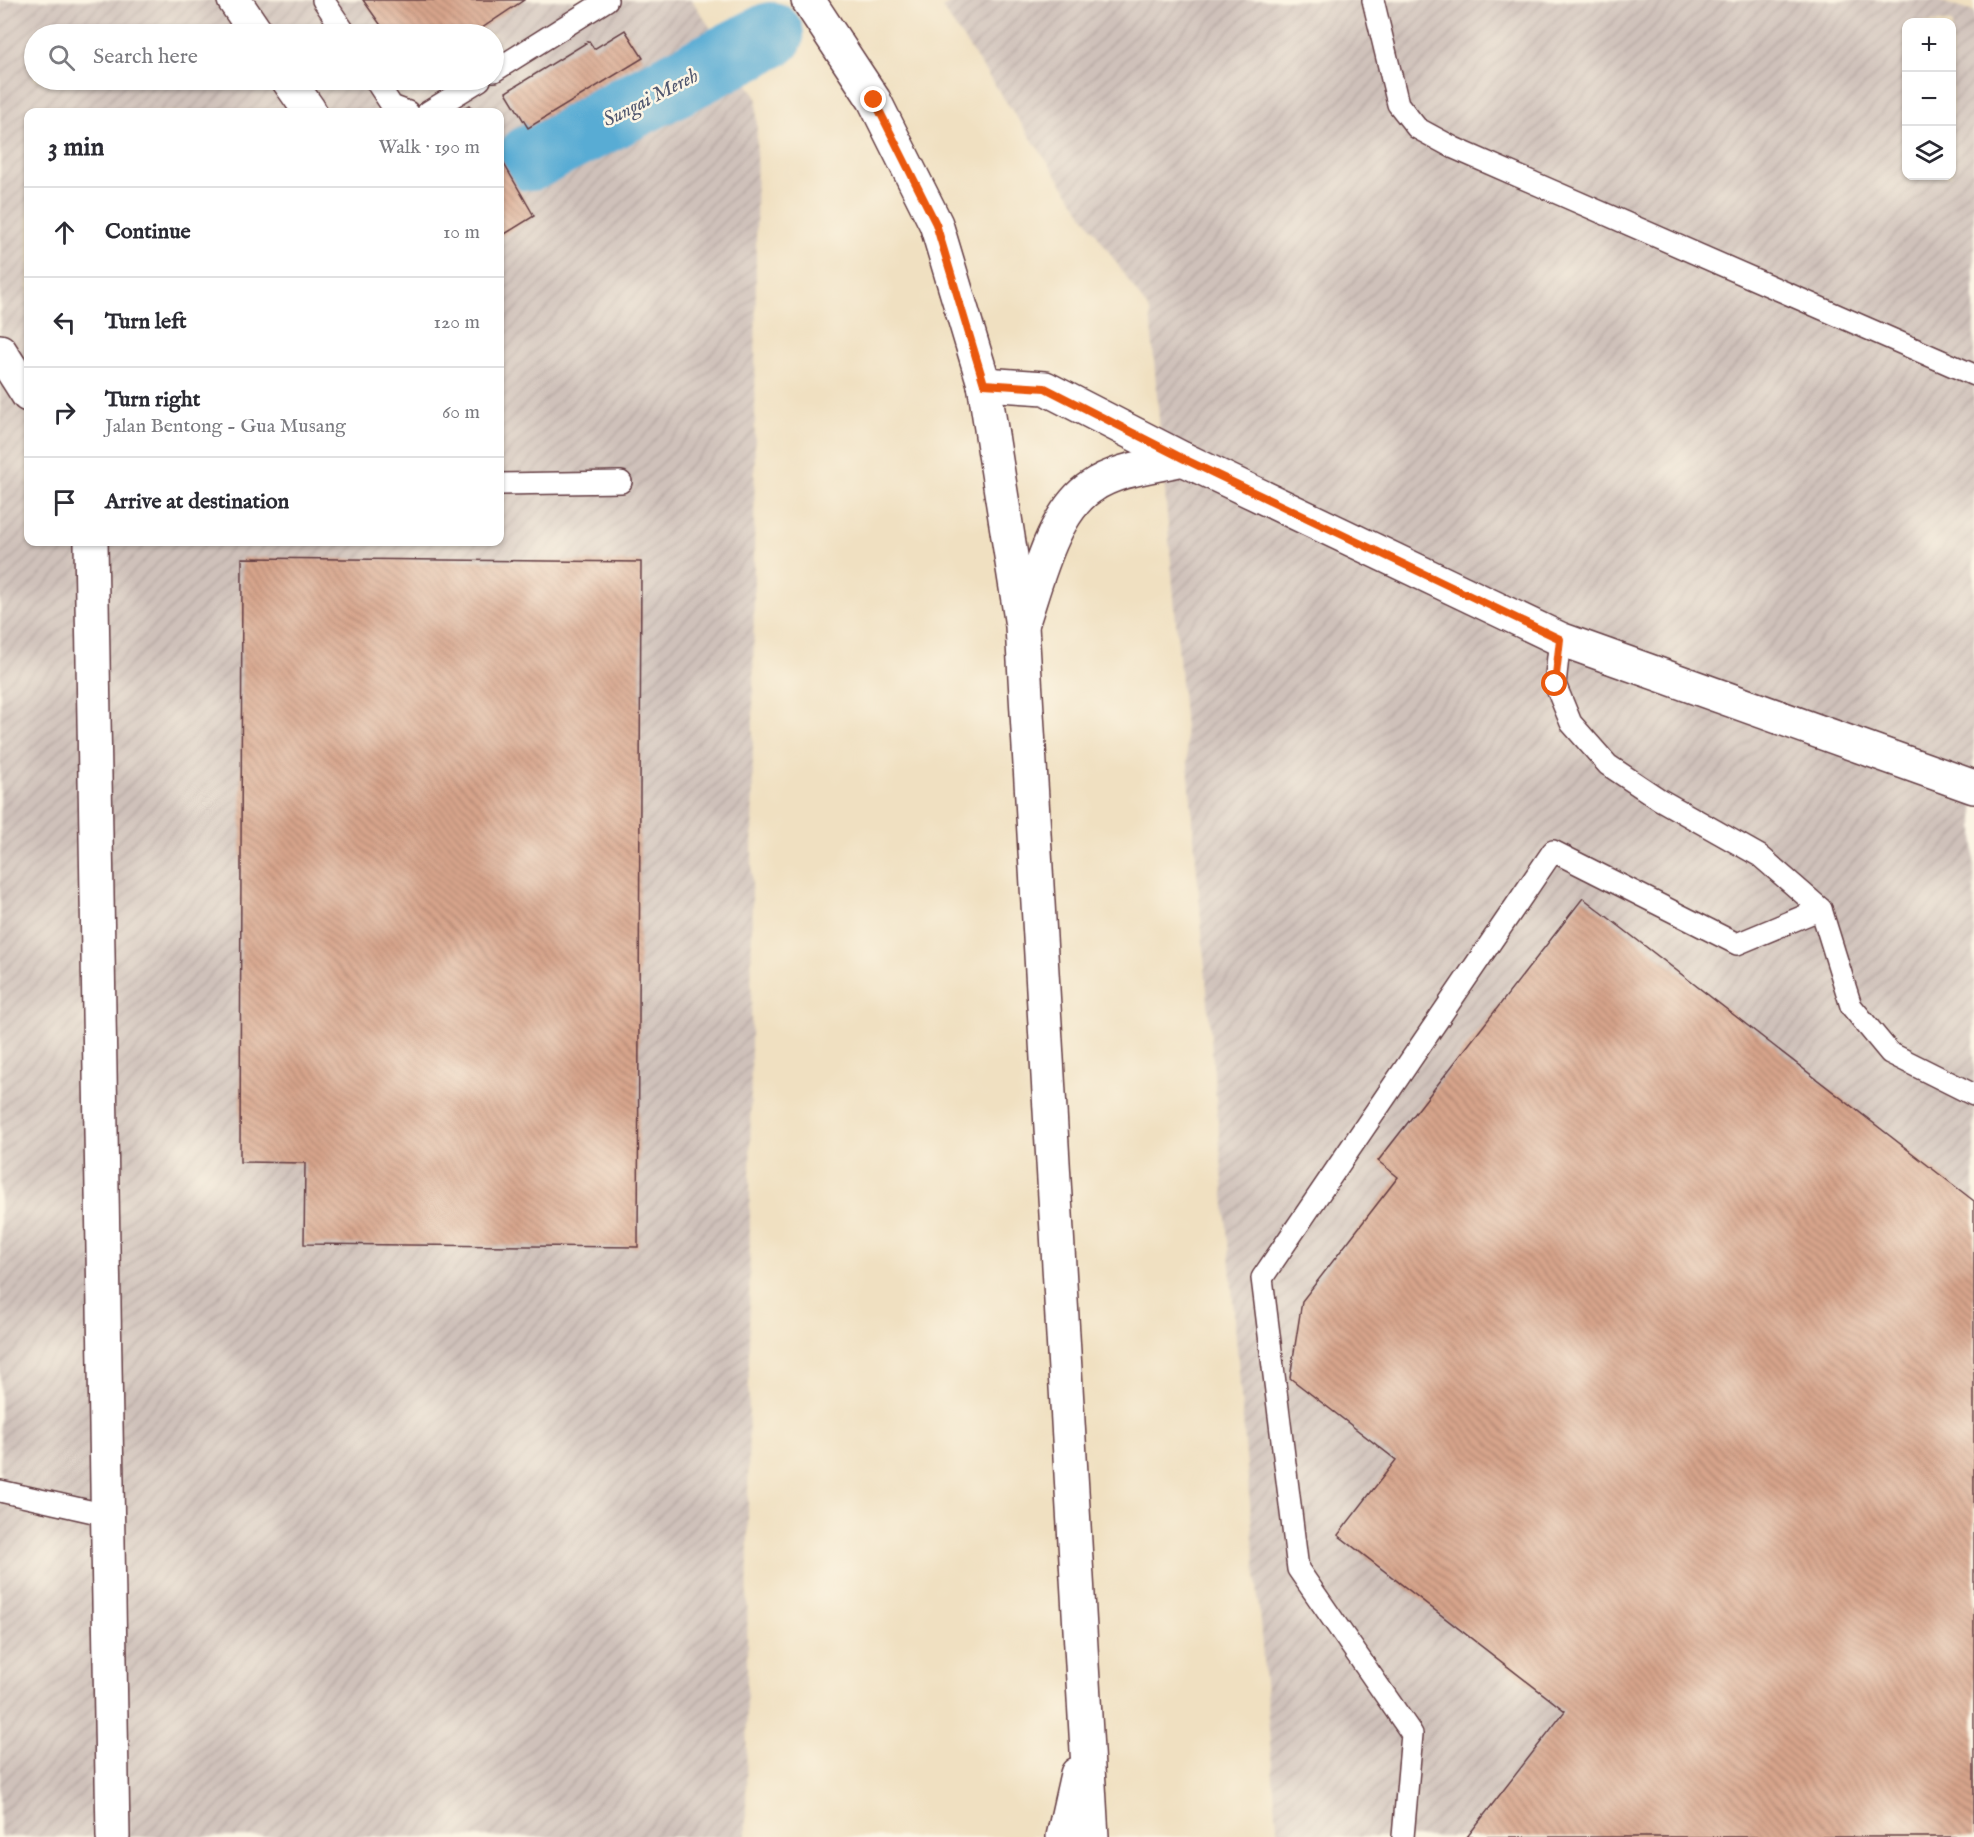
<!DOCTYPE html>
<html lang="en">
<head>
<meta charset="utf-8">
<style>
  body { margin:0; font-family:"IM FELL English",serif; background:#f7f7f7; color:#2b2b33 }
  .controls { position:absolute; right:18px; top:18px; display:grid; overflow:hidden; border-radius:12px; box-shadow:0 2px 4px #0004 }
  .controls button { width:54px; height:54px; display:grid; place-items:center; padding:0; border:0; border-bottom:2px solid #e1e1e2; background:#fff; color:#2b2b33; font:30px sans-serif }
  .stop { position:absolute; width:18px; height:18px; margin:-14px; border:4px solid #ea580c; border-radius:50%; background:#fff }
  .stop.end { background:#ea580c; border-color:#fff; box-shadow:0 2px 6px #0008 }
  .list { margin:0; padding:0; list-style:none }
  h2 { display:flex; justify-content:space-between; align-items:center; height:78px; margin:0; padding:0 24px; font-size:26px }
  h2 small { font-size:20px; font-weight:400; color:#7c7c81 }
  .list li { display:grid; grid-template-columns:39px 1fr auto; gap:18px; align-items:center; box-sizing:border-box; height:90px; padding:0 24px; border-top:2px solid #e1e1e2 }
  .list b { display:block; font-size:22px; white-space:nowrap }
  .list p { margin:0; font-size:20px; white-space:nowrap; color:#7c7c81 }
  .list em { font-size:20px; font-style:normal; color:#7c7c81 }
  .icon { flex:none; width:33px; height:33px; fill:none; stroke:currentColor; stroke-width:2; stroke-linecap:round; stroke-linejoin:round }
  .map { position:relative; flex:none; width:1974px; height:1837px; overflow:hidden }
  .search { position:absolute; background:#fff; box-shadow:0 2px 4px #0004; left:24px; top:24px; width:480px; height:66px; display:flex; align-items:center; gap:15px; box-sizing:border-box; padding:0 21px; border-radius:33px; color:#7c7c81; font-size:22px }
  .panel { position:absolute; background:#fff; box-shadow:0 2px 4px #0004; left:24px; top:108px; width:480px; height:438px; border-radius:12px }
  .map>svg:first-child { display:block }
  .industrial { fill:url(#industrial-furrows); fill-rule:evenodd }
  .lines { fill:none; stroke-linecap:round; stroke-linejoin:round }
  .river { stroke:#59acd4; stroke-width:66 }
  .building { fill:url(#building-back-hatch) }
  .lane-casing { stroke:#633c42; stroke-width:24 }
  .street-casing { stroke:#633c42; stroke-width:36 }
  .primary-casing { stroke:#633c42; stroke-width:36 }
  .highway-casing { stroke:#633c42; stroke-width:36 }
  .lane { stroke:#fff; stroke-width:21 }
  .street { stroke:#fff; stroke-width:33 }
  .primary { stroke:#fff; stroke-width:33 }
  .highway { stroke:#fff; stroke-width:33 }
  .route { stroke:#ea580c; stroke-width:8 }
  .labels { text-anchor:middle; stroke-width:5; stroke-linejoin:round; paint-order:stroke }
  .water-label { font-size:20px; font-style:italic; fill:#50576f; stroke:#fcf5e5 }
</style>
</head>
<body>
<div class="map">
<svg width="1974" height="1837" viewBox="0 0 1974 1837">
  <defs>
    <pattern id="industrial-furrows" width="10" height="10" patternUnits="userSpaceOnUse" patternTransform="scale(1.5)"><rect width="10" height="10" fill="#cfc1ba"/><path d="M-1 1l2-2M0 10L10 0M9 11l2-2" fill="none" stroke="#b3a5a0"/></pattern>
    <pattern id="building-back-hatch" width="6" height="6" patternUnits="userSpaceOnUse" patternTransform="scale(1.5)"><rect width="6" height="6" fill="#d7a48b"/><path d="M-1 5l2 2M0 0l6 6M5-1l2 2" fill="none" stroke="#b08572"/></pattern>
  </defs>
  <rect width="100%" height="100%" fill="#fcf5e5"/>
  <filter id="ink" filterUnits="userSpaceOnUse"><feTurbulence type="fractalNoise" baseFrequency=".0167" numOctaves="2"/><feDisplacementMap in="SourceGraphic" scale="12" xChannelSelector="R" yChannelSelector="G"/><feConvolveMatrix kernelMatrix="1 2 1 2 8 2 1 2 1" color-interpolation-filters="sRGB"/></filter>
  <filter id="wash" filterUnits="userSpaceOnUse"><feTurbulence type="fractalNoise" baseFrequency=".008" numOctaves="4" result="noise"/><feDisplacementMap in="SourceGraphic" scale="24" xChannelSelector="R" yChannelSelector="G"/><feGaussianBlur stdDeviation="1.35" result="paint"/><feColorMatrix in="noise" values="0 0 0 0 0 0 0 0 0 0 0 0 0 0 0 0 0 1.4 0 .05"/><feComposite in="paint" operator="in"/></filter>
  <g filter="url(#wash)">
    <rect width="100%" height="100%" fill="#f0e0c1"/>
    <!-- industrial -->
    <g class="industrial">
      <path d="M0,0H692L757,98L746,1837H0ZM34,34H494V80H34ZM28,112H500V542H28Z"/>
      <path d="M955,0H1936L1974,12V1837H1278L1150,312L942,8ZM1906,22H1952V176H1906Z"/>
    </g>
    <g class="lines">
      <!-- river -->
      <path class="river" d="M530,158L771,35"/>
    </g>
    <g id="blocks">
      <!-- building -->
      <g class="building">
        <path d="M363,0H524L473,34H387Z"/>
        <path d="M625,30L643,58L528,128L506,92L589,41L594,49Z"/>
        <path d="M469,105L474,112H456Z"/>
        <path d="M500,157L534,216L500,237Z"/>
        <path d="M242,558L641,562L638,1247L304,1244L305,1163L240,1162Z"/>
        <path d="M1583,898L1974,1201V1837H1467L1565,1711L1338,1535L1396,1460L1290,1378L1302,1301L1398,1177L1378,1161Z"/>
      </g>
    </g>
  </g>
  <g filter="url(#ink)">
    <use href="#blocks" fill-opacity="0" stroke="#633c42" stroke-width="1.5"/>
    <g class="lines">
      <!-- lane casing -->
      <g class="lane-casing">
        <g id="lane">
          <path d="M323,0L346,34"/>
          <path d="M1373,0L1398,104L1417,128L1454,148L1974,375"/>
          <path d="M494,71L607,0"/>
          <path d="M375,80L392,106L408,112"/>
          <path d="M428,112L480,80"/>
          <path d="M500,484L621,482"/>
          <path d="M1560,639L1555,684L1571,723L1608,765L1659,799L1760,856L1821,909L1851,1006L1890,1053L1974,1095"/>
          <path d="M0,1491L107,1515"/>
          <path d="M1403,1837L1412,1734L1298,1569L1262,1278L1553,851L1737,944L1821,909"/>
        </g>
      </g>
      <!-- street casing -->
      <g class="street-casing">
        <g id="street">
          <path d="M234,0L257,34"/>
          <path d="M288,80L309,110"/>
          <path d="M0,351L28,395"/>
          <path d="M984,384L1045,388L1183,459L1560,639L1974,787"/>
          <path d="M91,542L113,1837"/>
        </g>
      </g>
      <!-- primary casing -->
      <g class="primary-casing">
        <path id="primary" d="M808,0L874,100L936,224L984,384"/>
      </g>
      <!-- highway casing -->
      <g class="highway-casing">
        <g id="highway">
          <path d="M984,384L1022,626L1092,1837"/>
          <path d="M1023,622C1037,581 1053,512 1091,487C1116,469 1154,466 1183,459"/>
          <path d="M1063,1837L1077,1774"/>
        </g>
      </g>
      <!-- lane -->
      <use href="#lane" class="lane"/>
      <!-- street -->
      <use href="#street" class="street"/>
      <!-- primary -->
      <use href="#primary" class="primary"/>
      <!-- highway -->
      <use href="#highway" class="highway"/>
    </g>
  </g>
  <g class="lines" filter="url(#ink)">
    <!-- route -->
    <path class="route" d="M874,100L936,224L984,384L1045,388L1184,459L1560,639L1555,684"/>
  </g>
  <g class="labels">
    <!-- water labels -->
    <g class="water-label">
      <text transform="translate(650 97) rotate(-27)" y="7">Sungai Mereh</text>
    </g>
  </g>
</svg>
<div class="controls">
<button>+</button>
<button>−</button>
<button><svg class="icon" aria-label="layers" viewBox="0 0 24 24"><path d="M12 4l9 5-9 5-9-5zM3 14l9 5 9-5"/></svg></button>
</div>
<div class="stop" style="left:1555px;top:684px"></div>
<div class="stop end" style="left:874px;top:100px"></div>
<div class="search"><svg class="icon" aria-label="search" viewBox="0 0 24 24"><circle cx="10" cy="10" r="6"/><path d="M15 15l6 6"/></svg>Search here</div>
<section class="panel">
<h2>3 min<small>Walk · 190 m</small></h2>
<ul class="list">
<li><svg class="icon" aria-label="ahead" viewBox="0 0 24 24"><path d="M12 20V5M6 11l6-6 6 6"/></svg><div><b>Continue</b></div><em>10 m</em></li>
<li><svg class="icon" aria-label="left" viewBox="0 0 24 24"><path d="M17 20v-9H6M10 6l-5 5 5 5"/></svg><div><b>Turn left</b></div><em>120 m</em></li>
<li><svg class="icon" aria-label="right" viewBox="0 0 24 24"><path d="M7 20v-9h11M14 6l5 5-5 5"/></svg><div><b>Turn right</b><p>Jalan Bentong - Gua Musang</p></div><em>60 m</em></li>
<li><svg class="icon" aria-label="arrive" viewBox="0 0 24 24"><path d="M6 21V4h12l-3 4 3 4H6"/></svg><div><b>Arrive at destination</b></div></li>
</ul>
</section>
</div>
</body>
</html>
